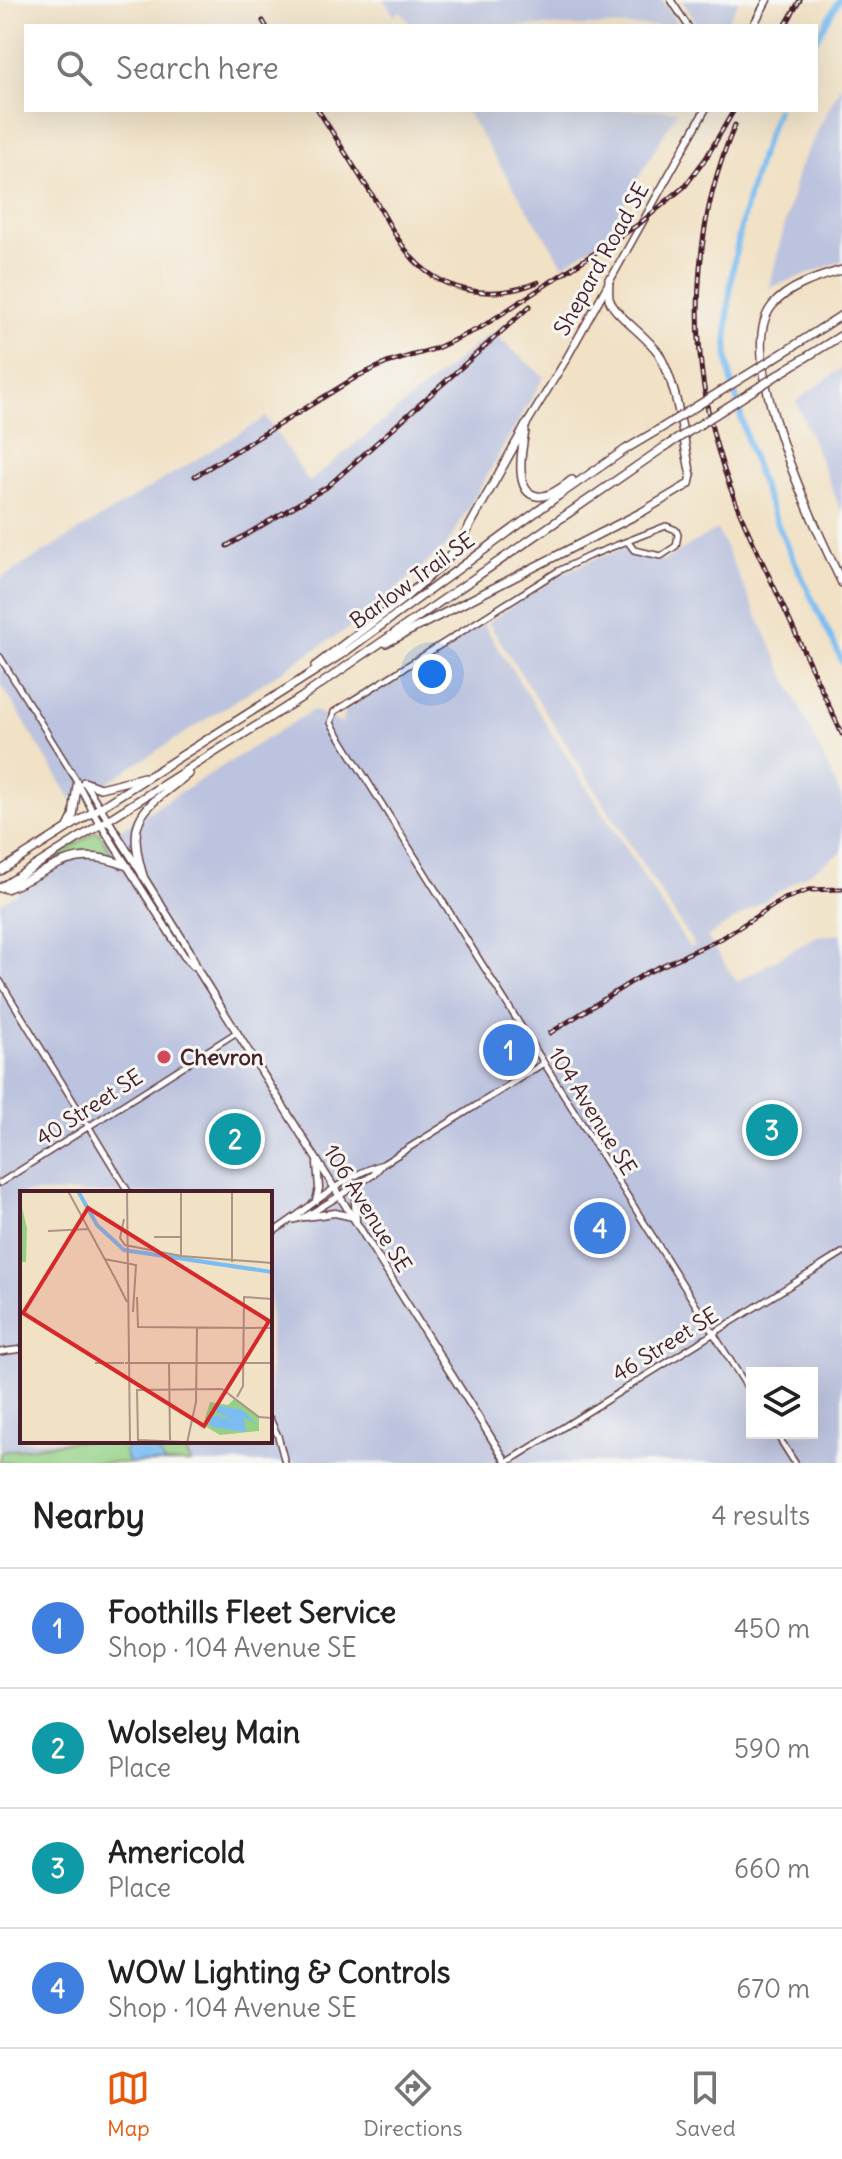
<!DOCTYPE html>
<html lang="en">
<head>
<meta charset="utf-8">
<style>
  body { margin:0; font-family:Delius,sans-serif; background:#f6f6f6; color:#222 }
  .controls { position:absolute; right:24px; bottom:24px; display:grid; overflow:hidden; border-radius:0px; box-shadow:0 8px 32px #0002 }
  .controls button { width:72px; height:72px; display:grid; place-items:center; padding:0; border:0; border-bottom:2px solid #e0e0e0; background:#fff; color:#222; font:40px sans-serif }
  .you { position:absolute; left:432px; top:674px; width:28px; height:28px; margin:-20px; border:6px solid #fff; border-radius:50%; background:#1a73e8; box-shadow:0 0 0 12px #1a73e833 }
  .badge { display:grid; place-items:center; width:52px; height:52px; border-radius:50%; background:#ea580c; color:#fff; font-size:26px; font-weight:700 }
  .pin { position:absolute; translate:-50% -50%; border:4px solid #fff; box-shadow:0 2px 8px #0006 }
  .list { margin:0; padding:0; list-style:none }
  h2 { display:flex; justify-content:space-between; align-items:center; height:104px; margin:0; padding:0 32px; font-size:34px }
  h2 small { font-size:26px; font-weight:400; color:#767676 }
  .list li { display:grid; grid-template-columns:52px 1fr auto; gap:24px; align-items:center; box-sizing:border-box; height:120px; padding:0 32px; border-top:2px solid #e0e0e0 }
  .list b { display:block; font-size:30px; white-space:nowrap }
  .list p { margin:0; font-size:26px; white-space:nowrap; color:#767676 }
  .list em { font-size:26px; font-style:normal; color:#767676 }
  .icon { flex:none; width:44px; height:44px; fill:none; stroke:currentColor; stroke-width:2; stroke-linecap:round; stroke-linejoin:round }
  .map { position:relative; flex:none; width:842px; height:1463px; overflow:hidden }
  .search { position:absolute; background:#fff; box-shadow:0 8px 32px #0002; left:24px; right:24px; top:24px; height:88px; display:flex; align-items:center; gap:20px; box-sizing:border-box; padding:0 28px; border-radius:0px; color:#767676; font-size:30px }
  .sheet { height:584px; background:#fff }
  nav { display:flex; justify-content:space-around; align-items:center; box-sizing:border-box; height:112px; border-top:2px solid #e0e0e0; background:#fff; font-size:22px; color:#767676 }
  nav a { display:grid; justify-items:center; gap:4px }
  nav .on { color:#ea580c }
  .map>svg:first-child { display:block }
  .industrial { fill:#bcc3de; fill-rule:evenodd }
  .green { fill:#94d085; stroke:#6f7858; stroke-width:2 }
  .water { fill:#7cbdf1; stroke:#636e8e; stroke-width:2 }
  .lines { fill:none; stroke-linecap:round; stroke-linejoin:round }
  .canal { stroke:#7cbdf1; stroke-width:6 }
  .minor-casing { stroke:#633c42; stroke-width:8 }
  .tertiary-casing { stroke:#633c42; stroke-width:9 }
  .primary-casing { stroke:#633c42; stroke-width:10 }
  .minor { stroke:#fff; stroke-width:5 }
  .tertiary { stroke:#fff; stroke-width:6 }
  .primary { stroke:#fff; stroke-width:7 }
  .rail-casing { stroke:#4a1f2b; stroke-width:5 }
  .rail { stroke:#f6f6f2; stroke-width:2; stroke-dasharray:6; stroke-linecap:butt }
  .primary-bridge-casing { stroke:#633c42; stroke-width:10; stroke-linecap:butt }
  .primary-bridge { stroke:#fff; stroke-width:7 }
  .poi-dot { fill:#d1495b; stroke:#f6f6f2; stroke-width:3 }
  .labels { text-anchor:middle; stroke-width:6; stroke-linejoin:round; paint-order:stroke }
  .street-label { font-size:22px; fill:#4a1f2b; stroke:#f6f6f2 }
  .poi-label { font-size:22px; font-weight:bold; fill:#4a1f2b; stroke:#f6f6f2; text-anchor:start }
  .inset-river { fill:none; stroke:#7cbdf1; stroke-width:4 }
  .inset-road { fill:none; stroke:#ae9387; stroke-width:2 }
  .view { fill:#d62828; fill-opacity:0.15; stroke:#d62828; stroke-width:4 }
  .inset-edge { fill:none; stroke:#4a1f2b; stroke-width:4 }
</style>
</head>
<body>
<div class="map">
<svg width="842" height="1463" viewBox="0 0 842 1463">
  <rect width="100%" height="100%" fill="#f6f6f2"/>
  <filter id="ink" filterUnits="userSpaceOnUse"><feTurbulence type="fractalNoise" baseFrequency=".0125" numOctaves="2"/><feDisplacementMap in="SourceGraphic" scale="16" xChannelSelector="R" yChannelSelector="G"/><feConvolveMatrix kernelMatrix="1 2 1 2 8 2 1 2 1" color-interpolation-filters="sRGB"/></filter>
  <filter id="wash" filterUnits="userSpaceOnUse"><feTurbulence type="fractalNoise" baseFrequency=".006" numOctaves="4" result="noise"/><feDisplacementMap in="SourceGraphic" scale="32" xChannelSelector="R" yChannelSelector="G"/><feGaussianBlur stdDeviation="1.8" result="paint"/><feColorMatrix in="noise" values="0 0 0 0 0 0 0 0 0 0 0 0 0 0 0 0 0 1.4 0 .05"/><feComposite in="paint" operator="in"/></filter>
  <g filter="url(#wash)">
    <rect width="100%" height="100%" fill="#f1e1c5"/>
    <!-- industrial -->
    <g class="industrial">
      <path d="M384,0H662L678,26H411L401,11L394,15Z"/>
      <path d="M682,0H739L725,26H698Z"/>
      <path d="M842,82V261L769,288L799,168Z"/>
      <path d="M465,110H678L602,240L563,265Z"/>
      <path d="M492,332L544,377L447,545L361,620L74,804L0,682V579L266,417L309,482Z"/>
      <path d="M842,368V513L796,401Z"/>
      <path d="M717,529L842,798V852L707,937L737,982L817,936L842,934V1463H191L181,1441H270V1193H22V1441H74L0,1452V904L313,710L342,724L345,710L483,624L690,949L694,945L488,622L561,574L590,561L623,549L663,561ZM752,1373H812V1433H752Z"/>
    </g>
    <!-- green -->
    <g class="green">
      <path d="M96,831L100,833L112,856L88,852L58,860L57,857Z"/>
      <path d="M74,1441H181L191,1463H0V1452Z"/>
    </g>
    <!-- water -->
    <path class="water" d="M137,1441C154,1441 158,1448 164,1463H128L124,1451Z"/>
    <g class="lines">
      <!-- canal -->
      <g class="canal">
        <path d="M816,40L839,0"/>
        <path d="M777,110C748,186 723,278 728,360C729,376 735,392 739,408C759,500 803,577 842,661"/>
      </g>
    </g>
  </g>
  <g filter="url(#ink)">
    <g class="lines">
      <!-- minor casing -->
      <g class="minor-casing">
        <g id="minor">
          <path d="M671,0L688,26"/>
          <path d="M628,542L634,550L661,556L676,546L678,535L676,530L666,526L589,556L558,571L334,712L331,723L752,1395"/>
          <path d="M0,657L75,778L93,812"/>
          <path d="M84,782L100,807"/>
          <path d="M0,981L129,1193"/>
          <path d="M0,1183L237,1032"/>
          <path d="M293,1220L305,1217L373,1175L382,1165"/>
          <path d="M270,1234C307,1211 340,1177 383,1164L544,1063"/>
          <path d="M0,1352L22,1349"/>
          <path d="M270,1419L278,1436L285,1463"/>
          <path d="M776,1433L795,1463"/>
          <path d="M506,1463L842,1253"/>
        </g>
      </g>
      <!-- tertiary casing -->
      <g class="tertiary-casing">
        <g id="tertiary">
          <path d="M753,26L767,0"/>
          <path d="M526,425L564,363L705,110"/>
          <path d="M100,807L190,951L199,972L507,1463"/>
          <path d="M93,812L184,956L193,966"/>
          <path d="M316,1201L319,1188L317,1163"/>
          <path d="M305,1217L335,1213L353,1217"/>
          <path d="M356,1220L355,1202L360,1184"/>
        </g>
      </g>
      <!-- primary casing -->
      <g class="primary-casing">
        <g id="primary">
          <path d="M842,270C819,277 788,286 772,306C732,356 817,531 842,583"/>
          <path d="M789,349L842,315"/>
          <path d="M787,369L842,335"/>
          <path d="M525,431C522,447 513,493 537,496C549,498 563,486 572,480"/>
          <path d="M386,643L642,512L689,484L691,475C682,436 679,389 659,354C648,336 612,314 609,298C608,292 609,285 609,279"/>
          <path d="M315,666L407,596L441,566L459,545L526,425"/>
          <path d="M84,782L100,788L144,777"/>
          <path d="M68,827L73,817L77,785"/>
          <path d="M0,871L345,652L558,496L626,449L658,430"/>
          <path d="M143,876C125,815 143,810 188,774"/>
          <path d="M0,888L302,697L663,448"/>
          <path d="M6,889C55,870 72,843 127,866"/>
        </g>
      </g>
      <!-- minor -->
      <use href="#minor" class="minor"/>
      <!-- tertiary -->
      <use href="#tertiary" class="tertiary"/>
      <!-- primary -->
      <use href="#primary" class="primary"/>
      <!-- rail casing -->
      <g class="rail-casing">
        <g id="rail">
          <path d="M263,21L266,26"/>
          <path d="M785,26L800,0"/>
          <path d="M318,110C337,139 355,169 374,198C386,219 398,242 414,260C447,295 496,300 538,282"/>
          <path d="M735,125C691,227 687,351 720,457C734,504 755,547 776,591C798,639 820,687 842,734"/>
          <path d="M195,476L358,376L387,363L437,348L480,328L639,224L685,186L706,158L734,110"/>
          <path d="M227,546L327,487L530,306"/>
          <path d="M550,1033L644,974L722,938L784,899L809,890L842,889"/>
        </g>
      </g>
      <!-- rail -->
      <use href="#rail" class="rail"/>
      <!-- primary-bridge casing -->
      <g class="primary-bridge-casing">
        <g id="primary-bridge">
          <path d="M658,430L789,349"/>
          <path d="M663,448L787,369"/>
        </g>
      </g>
      <!-- primary-bridge -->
      <use href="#primary-bridge" class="primary-bridge"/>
    </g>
  </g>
  <!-- markers -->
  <circle class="poi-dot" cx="164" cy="1057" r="8"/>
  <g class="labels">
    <!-- street labels -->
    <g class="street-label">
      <text transform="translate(601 259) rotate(-61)" y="8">Shepard Road SE</text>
      <text transform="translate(412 580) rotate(-36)" y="8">Barlow Trail SE</text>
      <text transform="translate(89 1107) rotate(-33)" y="8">40 Street SE</text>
      <text transform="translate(593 1111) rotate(58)" y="8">104 Avenue SE</text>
      <text transform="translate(368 1208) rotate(58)" y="8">106 Avenue SE</text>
      <text transform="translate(665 1344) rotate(-32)" y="8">46 Street SE</text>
    </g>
    <!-- poi labels -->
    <g class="poi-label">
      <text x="180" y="1065">Chevron</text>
    </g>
  </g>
  <!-- overview -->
  <g transform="translate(20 1191)">
    <rect width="252" height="252" fill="#f1e1c5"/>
    <path d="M0,9L7,37L6,71H0ZM215,207L239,227V240L200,244L183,234L190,211L208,214Z" fill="#94d085"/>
    <path d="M195,214L223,219L236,233L224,226L226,241L192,236L188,231L194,224L214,229L192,219Z" fill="#7cbdf1"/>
    <path class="inset-river" d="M58,0L77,34L104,59L252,81"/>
    <path class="inset-road" d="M48,0L96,89M107,0L110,252M161,0V65L252,72M104,28L100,47L105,54L161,65M28,40L69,38M134,46H161M84,68L116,74L113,121M212,71V0M96,89L107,111M117,106L118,136L252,137M75,172H104M105,172H252M149,172L150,249M217,206L223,195L224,106L252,108M167,252L176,211L177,136M187,252L118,249L117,199L202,198L239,226L252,227"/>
    <path class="view" d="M68,17L249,130L184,235L3,122Z"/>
    <rect width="252" height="252" class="inset-edge"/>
  </g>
</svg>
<div class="controls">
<button><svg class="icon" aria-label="layers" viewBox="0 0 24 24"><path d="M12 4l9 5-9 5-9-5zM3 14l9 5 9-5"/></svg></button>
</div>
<div class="you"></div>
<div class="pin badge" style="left:509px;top:1050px;background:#3f7fe0">1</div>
<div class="pin badge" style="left:235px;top:1139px;background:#0f9aa8">2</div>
<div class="pin badge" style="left:772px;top:1130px;background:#0f9aa8">3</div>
<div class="pin badge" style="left:600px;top:1228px;background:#3f7fe0">4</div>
<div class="search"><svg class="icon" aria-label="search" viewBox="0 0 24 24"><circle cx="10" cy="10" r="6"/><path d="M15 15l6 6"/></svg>Search here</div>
</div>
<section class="sheet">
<h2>Nearby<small>4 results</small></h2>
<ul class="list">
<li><span class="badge" style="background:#3f7fe0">1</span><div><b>Foothills Fleet Service</b><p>Shop · 104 Avenue SE</p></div><em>450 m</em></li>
<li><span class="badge" style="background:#0f9aa8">2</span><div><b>Wolseley Main</b><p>Place</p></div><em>590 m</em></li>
<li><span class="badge" style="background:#0f9aa8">3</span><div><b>Americold</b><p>Place</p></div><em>660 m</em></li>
<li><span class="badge" style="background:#3f7fe0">4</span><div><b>WOW Lighting &amp; Controls</b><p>Shop · 104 Avenue SE</p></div><em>670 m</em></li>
</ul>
</section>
<nav>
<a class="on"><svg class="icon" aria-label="map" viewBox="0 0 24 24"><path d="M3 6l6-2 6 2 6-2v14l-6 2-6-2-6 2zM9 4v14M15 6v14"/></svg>Map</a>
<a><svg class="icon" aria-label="directions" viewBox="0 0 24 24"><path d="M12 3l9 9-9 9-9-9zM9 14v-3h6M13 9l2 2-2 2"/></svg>Directions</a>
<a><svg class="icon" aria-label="saved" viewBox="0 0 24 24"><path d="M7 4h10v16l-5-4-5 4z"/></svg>Saved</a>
</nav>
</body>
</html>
